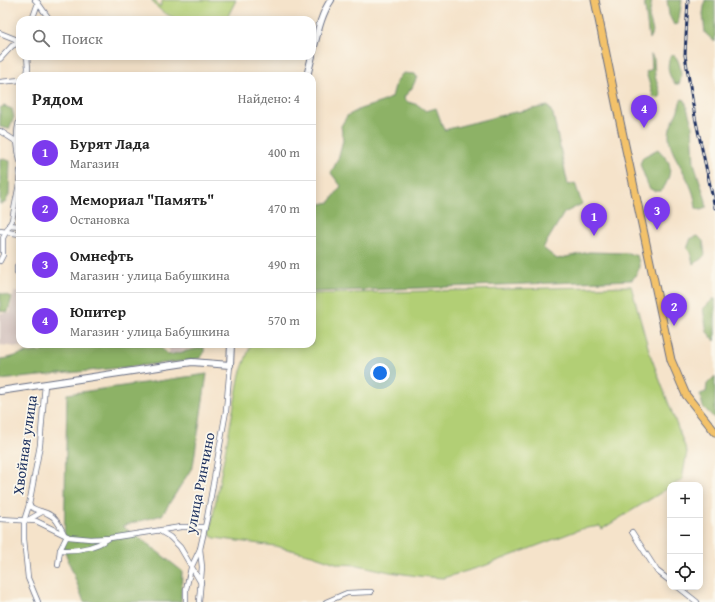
<!DOCTYPE html>
<html lang="ru">
<head>
<meta charset="utf-8">
<style>
  body { margin:0; font-family:"Gentium Book Plus",serif; background:#f2f2f2; color:#222 }
  .controls { position:absolute; right:12px; bottom:12px; display:grid; overflow:hidden; border-radius:8px; box-shadow:0 2px 10px #0003 }
  .controls button { width:36px; height:36px; display:grid; place-items:center; padding:0; border:0; border-bottom:1px solid #e0e0e0; background:#fff; color:#222; font:20px sans-serif }
  .you { position:absolute; left:380px; top:373px; width:14px; height:14px; margin:-10px; border:3px solid #fff; border-radius:50%; background:#1a73e8; box-shadow:0 0 0 6px #1a73e833 }
  .badge { display:grid; place-items:center; width:26px; height:26px; border-radius:50%; background:#7c3aed; color:#fff; font-size:13px; font-weight:700 }
  .pin { position:absolute; translate:-50% -33px; filter:drop-shadow(0 1px 2px #0008) }
  .pin::after { content:''; position:absolute; top:21px; width:14px; height:12px; background:inherit; clip-path:polygon(0 0,100% 0,50% 100%) }
  .list { margin:0; padding:0; list-style:none }
  h2 { display:flex; justify-content:space-between; align-items:center; height:52px; margin:0; padding:0 16px; font-size:17px }
  h2 small { font-size:13px; font-weight:400; color:#767676 }
  .list li { display:grid; grid-template-columns:26px 1fr auto; gap:12px; align-items:center; box-sizing:border-box; height:56px; padding:0 16px; border-top:1px solid #e0e0e0 }
  .list b { display:block; font-size:15px; white-space:nowrap }
  .list p { margin:0; font-size:13px; white-space:nowrap; color:#767676 }
  .list em { font-size:13px; font-style:normal; color:#767676 }
  .icon { flex:none; width:22px; height:22px; fill:none; stroke:currentColor; stroke-width:2; stroke-linecap:round; stroke-linejoin:round }
  .map { position:relative; flex:none; width:715px; height:602px; overflow:hidden }
  .search { position:absolute; background:#fff; box-shadow:0 2px 10px #0003; left:16px; top:16px; width:300px; height:44px; display:flex; align-items:center; gap:10px; box-sizing:border-box; padding:0 14px; border-radius:12px; color:#767676; font-size:15px }
  .panel { position:absolute; background:#fff; box-shadow:0 2px 10px #0003; left:16px; top:72px; width:300px; height:276px; border-radius:12px }
  .map>svg:first-child { display:block }
  .industrial { fill:#d1c0bc }
  .green { fill:#b2cf75; stroke:#667f6a }
  .forest { fill:#8db266; stroke:#547062 }
  .lines { fill:none; stroke-linecap:round; stroke-linejoin:round }
  .minor-casing { stroke:#676e84; stroke-width:6 }
  .tertiary-casing { stroke:#676e84; stroke-width:8 }
  .primary-casing { stroke:#676e84; stroke-width:9 }
  .minor { stroke:#fff; stroke-width:4.5 }
  .tertiary { stroke:#fff; stroke-width:6 }
  .primary { stroke:#f3c26a; stroke-width:7 }
  .rail-casing { stroke:#1b2f5e; stroke-width:3 }
  .rail { stroke:#fbf7ec; stroke-width:1.5; stroke-dasharray:4.5; stroke-linecap:butt }
  .labels { text-anchor:middle; stroke-width:3.5; stroke-linejoin:round; paint-order:stroke }
  .street-label { font-size:15px; fill:#1b2f5e; stroke:#fbf7ec }
</style>
</head>
<body>
<div class="map">
<svg width="715" height="602" viewBox="0 0 715 602">
  <rect width="100%" height="100%" fill="#fbf7ec"/>
  <filter id="ink" filterUnits="userSpaceOnUse"><feTurbulence type="fractalNoise" baseFrequency=".025" numOctaves="2"/><feDisplacementMap in="SourceGraphic" scale="8" xChannelSelector="R" yChannelSelector="G"/><feConvolveMatrix kernelMatrix="1 2 1 2 8 2 1 2 1" color-interpolation-filters="sRGB"/></filter>
  <filter id="wash" filterUnits="userSpaceOnUse"><feTurbulence type="fractalNoise" baseFrequency=".012" numOctaves="4" result="noise"/><feDisplacementMap in="SourceGraphic" scale="16" xChannelSelector="R" yChannelSelector="G"/><feGaussianBlur stdDeviation="0.9" result="paint"/><feColorMatrix in="noise" values="0 0 0 0 0 0 0 0 0 0 0 0 0 0 0 0 0 1.4 0 .05"/><feComposite in="paint" operator="in"/></filter>
  <g filter="url(#wash)">
    <rect width="100%" height="100%" fill="#f5e3ca"/>
    <!-- industrial -->
    <g class="industrial">
      <path d="M14,292H20V344H75L65,348L18,347L0,345V313H10Z"/>
      <path d="M168,344H202L199,346L170,354Z"/>
    </g>
    <!-- green -->
    <g class="green">
      <path d="M152,0H155L160,7L163,0H236L226,20H186L182,18L185,20C174,20 156,10 152,0Z"/>
      <path d="M631,286L650,354L687,452L682,480L673,485H670V487L602,529L600,526L581,529L484,566L443,578L418,576L390,572L358,565L339,564L312,555L275,546L215,538L211,536L210,531L240,374L251,344H312V294Z"/>
    </g>
    <!-- forest -->
    <g class="forest">
      <path d="M644,0H652L649,17L653,31L649,39Z"/>
      <path d="M667,0H682L678,24L674,25L669,15Z"/>
      <path d="M705,0H715V42L705,33L703,14Z"/>
      <path d="M651,54L654,59L655,76L661,95L658,99L653,96L646,72L652,69Z"/>
      <path d="M671,55H674C680,60 683,76 679,84H675C668,75 666,66 671,55Z"/>
      <path d="M403,73L415,74L417,77L412,88L404,97L405,101L418,105L426,111L436,108L444,130L511,113L548,106L553,114L568,185L575,183L582,204L564,213L543,248L557,259L589,252L628,253L637,256C641,266 639,272 632,280L312,292V206L330,202L341,186L331,173L338,159L343,140L341,126L347,116L360,109L382,102L392,97L396,82Z"/>
      <path d="M682,99L685,100L692,125L694,163L706,201V208L701,210L696,208C695,195 690,184 684,173C679,162 669,149 669,136C669,126 675,118 678,110C680,106 679,102 682,99Z"/>
      <path d="M4,106L12,109L14,117L9,129L0,127V108Z"/>
      <path d="M658,149C661,153 667,158 669,163C672,171 667,185 661,191H654L649,188L640,164L643,157Z"/>
      <path d="M0,158L10,161L9,195L5,203L0,204Z"/>
      <path d="M698,236L703,241L705,255L701,259L693,264L691,253L687,249L691,238Z"/>
      <path d="M0,293L12,297L8,312L0,311Z"/>
      <path d="M713,299H715V341L707,332L703,309Z"/>
      <path d="M77,344H160L161,348L169,355L204,347V353L200,358L186,361L0,380V359C10,359 18,354 28,353C45,350 61,350 77,344Z"/>
      <path d="M207,374L193,466L162,515L122,526L144,541L182,571L181,602H84L64,549L67,394Z"/>
      <path d="M715,376V418H714L703,407L700,394L706,392L707,384Z"/>
    </g>
  </g>
  <g filter="url(#ink)">
    <g class="lines">
      <!-- minor casing -->
      <g class="minor-casing">
        <g id="minor">
          <path d="M38,3L50,20"/>
          <path d="M32,20L38,3L35,0"/>
          <path d="M0,33L20,41"/>
          <path d="M27,56L28,68L27,76"/>
          <path d="M0,59L12,46L20,42"/>
          <path d="M0,82L20,80"/>
          <path d="M20,118C15,133 17,146 20,161"/>
          <path d="M0,131L17,142"/>
          <path d="M9,225L20,226"/>
          <path d="M0,231L20,234"/>
          <path d="M0,261L3,255V238L12,220L19,184L20,171"/>
          <path d="M20,263L17,266V272L20,274"/>
          <path d="M29,505C35,512 43,510 50,515C57,518 61,528 64,534"/>
          <path d="M0,519L36,521L69,537L91,539L110,538L181,527H205"/>
          <path d="M28,520L42,512"/>
          <path d="M160,531L170,537L180,547L201,583"/>
          <path d="M632,532L657,571L670,581"/>
          <path d="M60,550C76,551 94,548 108,539"/>
          <path d="M58,565L60,550L67,536"/>
          <path d="M678,587L697,602"/>
          <path d="M38,602L28,578L24,539V521L29,505L40,445L45,384"/>
          <path d="M186,602V589L191,568L200,549L207,518L226,411L230,365"/>
          <path d="M199,602L202,567L200,549"/>
          <path d="M326,602L347,593L371,592"/>
        </g>
      </g>
      <!-- tertiary casing -->
      <g class="tertiary-casing">
        <g id="tertiary">
          <path d="M312,54C317,36 320,16 331,0"/>
          <path d="M307,76L312,56"/>
          <path d="M0,391L192,362L230,365L231,344"/>
        </g>
      </g>
      <!-- primary casing -->
      <g class="primary-casing">
        <path id="primary" d="M595,0L616,103L671,360L686,395L715,432"/>
      </g>
      <!-- minor -->
      <use href="#minor" class="minor"/>
      <!-- tertiary -->
      <use href="#tertiary" class="tertiary"/>
      <!-- primary -->
      <use href="#primary" class="primary"/>
      <!-- rail casing -->
      <g class="rail-casing">
        <path id="rail" d="M688,0L685,55L695,117L715,208"/>
      </g>
      <!-- rail -->
      <use href="#rail" class="rail"/>
    </g>
  </g>
  <g class="labels">
    <!-- street labels -->
    <g class="street-label">
      <text transform="translate(25 445) rotate(-82)" y="5">Хвойная улица</text>
      <text transform="translate(200 483) rotate(-79)" y="5">улица Ринчино</text>
    </g>
  </g>
</svg>
<div class="controls">
<button>+</button>
<button>−</button>
<button><svg class="icon" aria-label="locate" viewBox="0 0 24 24"><circle cx="12" cy="12" r="6"/><path d="M12 2v4M12 18v4M2 12h4M18 12h4"/></svg></button>
</div>
<div class="you"></div>
<div class="pin badge" style="left:594px;top:236px">1</div>
<div class="pin badge" style="left:674px;top:326px">2</div>
<div class="pin badge" style="left:657px;top:230px">3</div>
<div class="pin badge" style="left:644px;top:128px">4</div>
<div class="search"><svg class="icon" aria-label="search" viewBox="0 0 24 24"><circle cx="10" cy="10" r="6"/><path d="M15 15l6 6"/></svg>Поиск</div>
<section class="panel">
<h2>Рядом<small>Найдено: 4</small></h2>
<ul class="list">
<li><span class="badge">1</span><div><b>Бурят Лада</b><p>Магазин</p></div><em>400 m</em></li>
<li><span class="badge">2</span><div><b>Мемориал &quot;Память&quot;</b><p>Остановка</p></div><em>470 m</em></li>
<li><span class="badge">3</span><div><b>Омнефть</b><p>Магазин · улица Бабушкина</p></div><em>490 m</em></li>
<li><span class="badge">4</span><div><b>Юпитер</b><p>Магазин · улица Бабушкина</p></div><em>570 m</em></li>
</ul>
</section>
</div>
</body>
</html>
